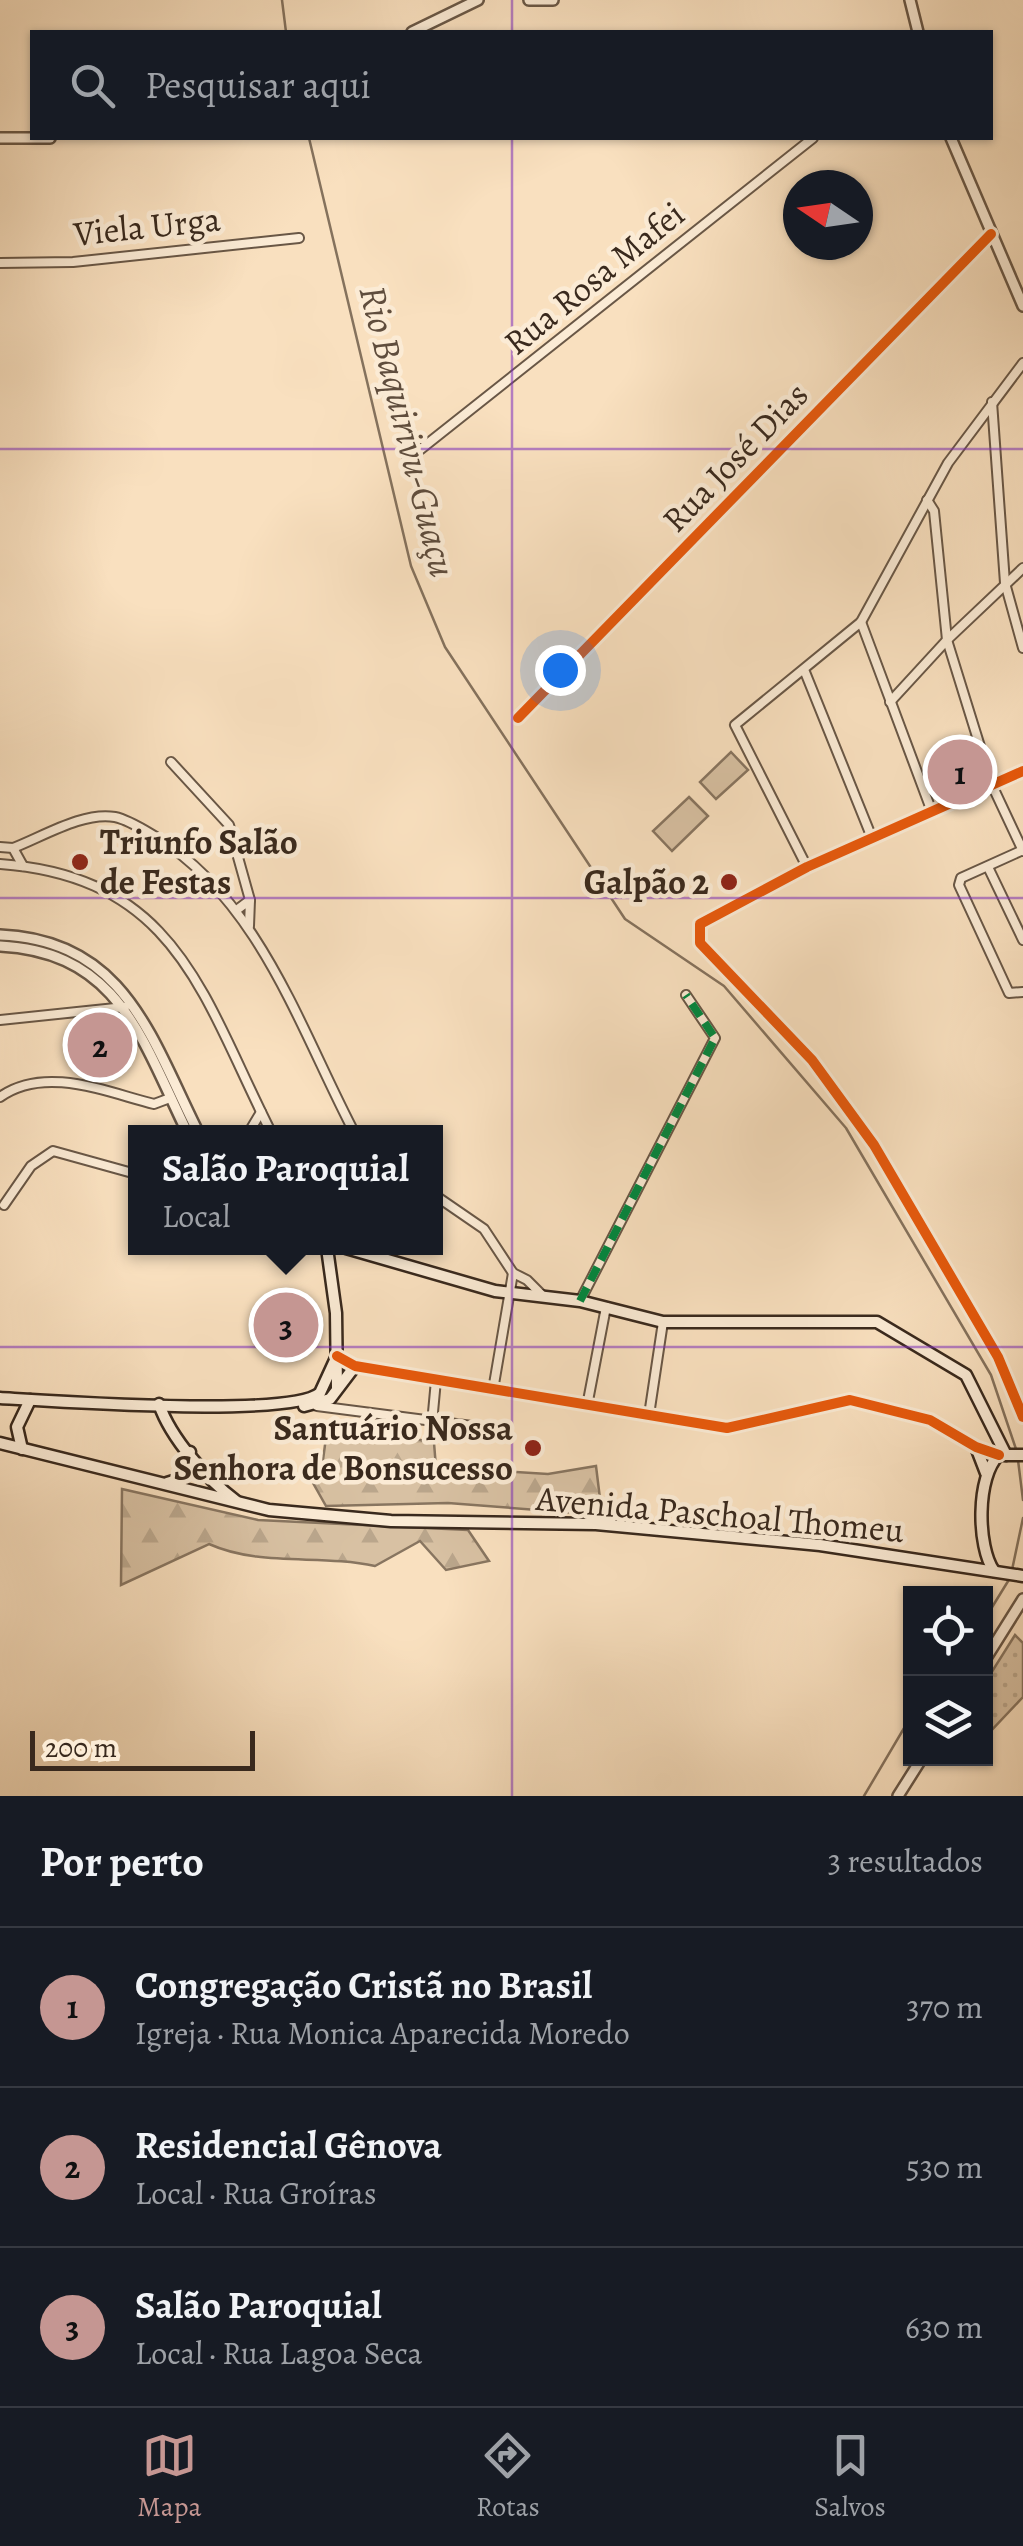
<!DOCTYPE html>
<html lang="pt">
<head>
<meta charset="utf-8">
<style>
  body { margin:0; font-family:Alegreya,serif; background:#20242c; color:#f1f3f6 }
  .controls { position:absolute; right:30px; bottom:30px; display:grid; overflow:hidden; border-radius:0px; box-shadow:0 2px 8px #0004 }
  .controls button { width:90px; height:90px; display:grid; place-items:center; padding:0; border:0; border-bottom:2px solid #363941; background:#171b24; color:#f1f3f6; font:50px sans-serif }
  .compass { position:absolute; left:783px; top:170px; width:90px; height:90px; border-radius:50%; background:#171b24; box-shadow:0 2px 8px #0004; rotate:283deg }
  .scale { position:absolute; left:30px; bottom:25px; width:225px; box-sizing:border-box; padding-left:10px; border:5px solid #39291d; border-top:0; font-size:28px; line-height:35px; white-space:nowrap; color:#39291d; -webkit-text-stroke:8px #fbebd5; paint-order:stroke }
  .you { position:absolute; left:560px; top:670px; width:35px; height:35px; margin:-25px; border:8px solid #fff; border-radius:50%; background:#1a73e8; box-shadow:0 0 0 15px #1a73e833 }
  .badge { display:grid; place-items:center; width:65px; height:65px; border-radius:50%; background:#c59692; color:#111; font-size:32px; font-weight:700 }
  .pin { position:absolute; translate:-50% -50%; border:5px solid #fff; box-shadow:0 2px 10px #0006 }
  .popup { position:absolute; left:128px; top:1125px; width:315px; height:130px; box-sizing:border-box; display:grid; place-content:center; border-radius:0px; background:#171b24; filter:drop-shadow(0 2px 8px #0005); font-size:32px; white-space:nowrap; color:#9ea1a6 }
  .popup b { font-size:38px; color:#f1f3f6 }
  .popup::after { content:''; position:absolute; left:50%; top:100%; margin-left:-20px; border:20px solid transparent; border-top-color:#171b24 }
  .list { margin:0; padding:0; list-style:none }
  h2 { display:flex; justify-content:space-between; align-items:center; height:130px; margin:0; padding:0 40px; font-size:42px }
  h2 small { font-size:32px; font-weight:400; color:#9ea1a6 }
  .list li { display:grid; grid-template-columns:65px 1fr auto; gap:30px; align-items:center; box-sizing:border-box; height:160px; padding:0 40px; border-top:2px solid #363941 }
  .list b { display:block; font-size:38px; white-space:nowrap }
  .list p { margin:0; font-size:32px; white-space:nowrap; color:#9ea1a6 }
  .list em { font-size:32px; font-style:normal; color:#9ea1a6 }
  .icon { flex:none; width:55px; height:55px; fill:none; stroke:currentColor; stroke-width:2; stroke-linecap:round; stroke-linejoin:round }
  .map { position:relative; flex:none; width:1023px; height:1796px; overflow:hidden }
  .search { position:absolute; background:#171b24; box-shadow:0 2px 8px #0004; left:30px; right:30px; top:30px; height:110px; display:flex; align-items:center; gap:25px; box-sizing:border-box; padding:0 35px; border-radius:0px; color:#9ea1a6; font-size:38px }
  .sheet { height:610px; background:#171b24 }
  nav { display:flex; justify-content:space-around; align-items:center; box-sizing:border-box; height:140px; border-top:2px solid #363941; background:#171b24; font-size:28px; color:#9ea1a6 }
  nav a { display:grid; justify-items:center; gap:5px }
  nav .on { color:#c59692 }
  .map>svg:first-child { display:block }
  .green { fill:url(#green-dots); stroke:#887560; stroke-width:2.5 }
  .forest { fill:url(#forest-firs); stroke:#887560; stroke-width:2.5 }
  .pitch { fill:#d8c1a3; stroke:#887560; stroke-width:2.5 }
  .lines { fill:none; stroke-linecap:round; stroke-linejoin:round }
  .stream { stroke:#85725d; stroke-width:2.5 }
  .minor-casing { stroke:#695746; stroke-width:12 }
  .tertiary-casing { stroke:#695746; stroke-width:14 }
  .secondary-casing { stroke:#39291d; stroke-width:15 }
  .minor { stroke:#fbebd5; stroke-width:8 }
  .tertiary { stroke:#fbebd5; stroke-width:9 }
  .secondary { stroke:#fbebd5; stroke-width:10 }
  .quiet { stroke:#00873e; stroke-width:8; stroke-dasharray:15 8; stroke-linecap:butt }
  .cycleway-casing { stroke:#fbebd5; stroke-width:16 }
  .cycleway { stroke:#e8590c; stroke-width:10 }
  .grid { fill:none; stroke:#7b2cbf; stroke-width:2.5; stroke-opacity:0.55 }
  .poi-dot { fill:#8f2418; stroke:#fbebd5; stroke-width:4 }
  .labels { text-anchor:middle; stroke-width:9; stroke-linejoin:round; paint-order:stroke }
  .street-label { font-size:35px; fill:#39291d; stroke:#fbebd5 }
  .poi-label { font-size:35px; font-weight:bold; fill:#39291d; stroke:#fbebd5; text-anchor:end }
  .water-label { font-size:38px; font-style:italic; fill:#5f4d3d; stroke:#fbebd5 }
</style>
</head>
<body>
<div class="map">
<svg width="1023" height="1796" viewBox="0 0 1023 1796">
  <defs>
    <pattern id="green-dots" width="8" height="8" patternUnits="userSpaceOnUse" patternTransform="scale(2.5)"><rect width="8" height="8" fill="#d8c1a3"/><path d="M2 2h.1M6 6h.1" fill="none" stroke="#baa68c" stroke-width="1.8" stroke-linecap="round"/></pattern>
    <pattern id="forest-firs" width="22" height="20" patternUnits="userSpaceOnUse" patternTransform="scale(2.5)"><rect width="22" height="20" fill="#d8c1a3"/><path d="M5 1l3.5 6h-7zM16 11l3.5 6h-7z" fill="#baa68c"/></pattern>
  </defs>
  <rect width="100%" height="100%" fill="#f9e0bf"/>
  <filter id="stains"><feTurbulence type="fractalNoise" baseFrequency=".002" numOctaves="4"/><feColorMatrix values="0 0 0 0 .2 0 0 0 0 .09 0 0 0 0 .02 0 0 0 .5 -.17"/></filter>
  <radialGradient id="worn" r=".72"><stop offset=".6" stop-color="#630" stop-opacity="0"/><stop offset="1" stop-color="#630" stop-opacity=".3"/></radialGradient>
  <!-- green -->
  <path class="green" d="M1015,1635L1023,1643V1697L986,1736V1681Z"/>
  <!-- forest -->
  <g class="forest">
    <path d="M349,1424L434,1443L436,1467L548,1474L596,1466L602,1515L448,1503L326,1506L313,1483L323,1460L327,1430Z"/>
    <path d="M122,1489L258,1520L468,1530L489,1561L446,1570L420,1541L375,1566C321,1554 260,1567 209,1544L121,1585Z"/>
  </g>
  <!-- pitch -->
  <g class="pitch">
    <path d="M731,752L748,770L716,799L700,782Z"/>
    <path d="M689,797L708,816L672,851L653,831Z"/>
  </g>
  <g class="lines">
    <!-- stream -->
    <g class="stream">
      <path d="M282,0L286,32"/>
      <path d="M309,138L411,566L445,647L625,919L724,986L846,1128L991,1375L1017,1452"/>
      <path d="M1018,1460L1023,1500"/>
      <path d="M1012,1570L1023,1518"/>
      <path d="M986,1617L1010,1578"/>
      <path d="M864,1796L910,1718"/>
    </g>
    <!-- minor casing -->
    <g class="minor-casing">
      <g id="minor">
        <path d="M0,263L73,262L299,238"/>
        <path d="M992,402L1005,583L1023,648"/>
        <path d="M407,460L813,138"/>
        <path d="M927,500L934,511L947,640L992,785L1023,851"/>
        <path d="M861,622L932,812"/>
        <path d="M805,672L872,838"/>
        <path d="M890,702L947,640L1023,568"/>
        <path d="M518,718L991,234"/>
        <path d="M171,762L229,825L250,900"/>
        <path d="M1023,771L807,867L700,924V943L812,1060L874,1145L998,1357L1023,1417"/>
        <path d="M0,847L13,848L23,866"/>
        <path d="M13,848C42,837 84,811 115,817C129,820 144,830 156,837C260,901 300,1029 354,1132"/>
        <path d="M1023,850L961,878L959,885L1009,993L1023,992"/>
        <path d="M0,864C178,877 203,998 271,1132"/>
        <path d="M807,867L735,725L861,622L948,463L1023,363"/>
        <path d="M988,867L1023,940"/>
        <path d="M238,909L250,900L249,926"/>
        <path d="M0,1020L125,1007"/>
        <path d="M0,1097C45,1065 106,1092 154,1104L170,1098"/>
        <path d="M249,1132L261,1112"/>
        <path d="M436,1196L484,1229L513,1273L527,1280L543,1296"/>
        <path d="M4,1205L31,1166L53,1151L136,1174"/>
        <path d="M580,1301L715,1038L686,995"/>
        <path d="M337,1356L355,1366L727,1428L850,1400L930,1420L976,1447L999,1455"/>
        <path d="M493,1390L513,1273"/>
        <path d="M317,1406L503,1430"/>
        <path d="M587,1406L606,1307"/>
        <path d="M649,1415L663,1322"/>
        <path d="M432,1423L436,1380"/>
      </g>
    </g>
    <!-- tertiary casing -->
    <g class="tertiary-casing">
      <g id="tertiary">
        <path d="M529,0H553"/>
        <path d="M910,0L918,32"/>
        <path d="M412,32L478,0"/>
        <path d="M0,138H50"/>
        <path d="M951,138L1023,306"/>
        <path d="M0,935C125,940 151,1038 198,1132"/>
        <path d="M0,946C119,952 142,1040 187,1132"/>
        <path d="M986,1658L1023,1599"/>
        <path d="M898,1796L922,1758"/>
      </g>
    </g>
    <!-- secondary casing -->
    <g class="secondary-casing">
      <g id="secondary">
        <path d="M327,1248L336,1313L337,1388"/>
        <path d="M346,1248L495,1291L580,1301L663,1322H877L966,1375L1006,1455"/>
        <path d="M0,1398C51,1401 290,1418 320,1393L337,1356"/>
        <path d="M159,1404C171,1439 207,1479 236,1501"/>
        <path d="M304,1406L330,1399L355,1366"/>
        <path d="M0,1443L269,1510L391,1521L596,1524L820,1545L1023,1576"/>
        <path d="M976,1447L986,1473"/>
        <path d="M22,1449L17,1427L30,1400"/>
        <path d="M167,1483L183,1478L190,1452"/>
        <path d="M994,1571C977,1547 976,1476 999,1455H1023"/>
      </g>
    </g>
    <!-- minor -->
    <use href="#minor" class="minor"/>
    <!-- tertiary -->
    <use href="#tertiary" class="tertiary"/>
    <!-- secondary -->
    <use href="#secondary" class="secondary"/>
    <!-- quiet -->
    <path class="quiet" d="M580,1301L715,1038L686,995"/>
    <!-- cycleway casing -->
    <g class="cycleway-casing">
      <g id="cycleway">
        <path d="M518,718L991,234"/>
        <path d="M1023,771L807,867L700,924V943L812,1060L874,1145L998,1357L1023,1417"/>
        <path d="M337,1356L355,1366L727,1428L850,1400L930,1420L976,1447L999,1455"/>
      </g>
    </g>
    <!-- cycleway -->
    <use href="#cycleway" class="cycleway"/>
  </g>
  <!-- grid -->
  <path class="grid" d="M512,0V32M512,138V1796M0,449H1023M0,898H1023M0,1347H1023"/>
  <!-- markers -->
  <g class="poi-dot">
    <circle cx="80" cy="862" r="10"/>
    <circle cx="729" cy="882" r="10"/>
    <circle cx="533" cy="1448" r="10"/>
  </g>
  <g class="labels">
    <!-- street labels -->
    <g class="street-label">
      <text transform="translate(147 226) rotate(-6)" y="12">Viela Urga</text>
      <text transform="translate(594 278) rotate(-39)" y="12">Rua Rosa Mafei</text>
      <text transform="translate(735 457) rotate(-46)" y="12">Rua José Dias</text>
      <text transform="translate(720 1514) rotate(5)" y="12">Avenida Paschoal Thomeu</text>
    </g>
    <!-- poi labels -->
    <g class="poi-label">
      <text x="100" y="854" text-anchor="start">Triunfo Salão<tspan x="100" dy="40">de Festas</tspan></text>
      <text x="709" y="894">Galpão 2</text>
      <text x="513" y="1440">Santuário Nossa<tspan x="513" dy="40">Senhora de Bonsucesso</tspan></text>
    </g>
    <!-- water labels -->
    <g class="water-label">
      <text transform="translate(408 431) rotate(76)" y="13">Rio Baquirivu-Guaçu</text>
    </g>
  </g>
  <rect width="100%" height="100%" filter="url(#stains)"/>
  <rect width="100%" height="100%" fill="url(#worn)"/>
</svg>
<div class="controls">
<button><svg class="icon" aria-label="locate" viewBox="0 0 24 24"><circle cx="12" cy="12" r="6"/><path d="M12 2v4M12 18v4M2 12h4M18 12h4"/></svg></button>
<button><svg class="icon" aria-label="layers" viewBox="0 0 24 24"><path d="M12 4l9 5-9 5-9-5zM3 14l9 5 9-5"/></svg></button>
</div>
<svg class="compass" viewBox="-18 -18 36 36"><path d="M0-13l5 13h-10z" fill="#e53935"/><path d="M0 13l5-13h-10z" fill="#9ea1a6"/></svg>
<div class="scale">200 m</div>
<div class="you"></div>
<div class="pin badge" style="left:960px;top:772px">1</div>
<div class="pin badge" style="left:100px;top:1045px">2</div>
<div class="pin badge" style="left:286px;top:1325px">3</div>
<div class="popup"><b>Salão Paroquial</b>Local</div>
<div class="search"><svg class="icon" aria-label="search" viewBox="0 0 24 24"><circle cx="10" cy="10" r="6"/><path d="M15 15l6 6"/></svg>Pesquisar aqui</div>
</div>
<section class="sheet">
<h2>Por perto<small>3 resultados</small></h2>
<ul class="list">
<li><span class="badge">1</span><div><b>Congregação Cristã no Brasil</b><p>Igreja · Rua Monica Aparecida Moredo</p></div><em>370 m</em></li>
<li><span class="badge">2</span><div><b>Residencial Gênova</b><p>Local · Rua Groíras</p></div><em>530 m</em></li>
<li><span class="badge">3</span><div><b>Salão Paroquial</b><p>Local · Rua Lagoa Seca</p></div><em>630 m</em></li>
</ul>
</section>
<nav>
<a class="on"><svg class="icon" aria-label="map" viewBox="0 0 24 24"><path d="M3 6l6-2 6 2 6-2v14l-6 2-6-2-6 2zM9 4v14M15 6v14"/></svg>Mapa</a>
<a><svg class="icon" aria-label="directions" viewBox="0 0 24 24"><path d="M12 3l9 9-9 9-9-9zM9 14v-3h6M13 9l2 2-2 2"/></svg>Rotas</a>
<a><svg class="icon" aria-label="saved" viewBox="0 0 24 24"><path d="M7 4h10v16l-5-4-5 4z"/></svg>Salvos</a>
</nav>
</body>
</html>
